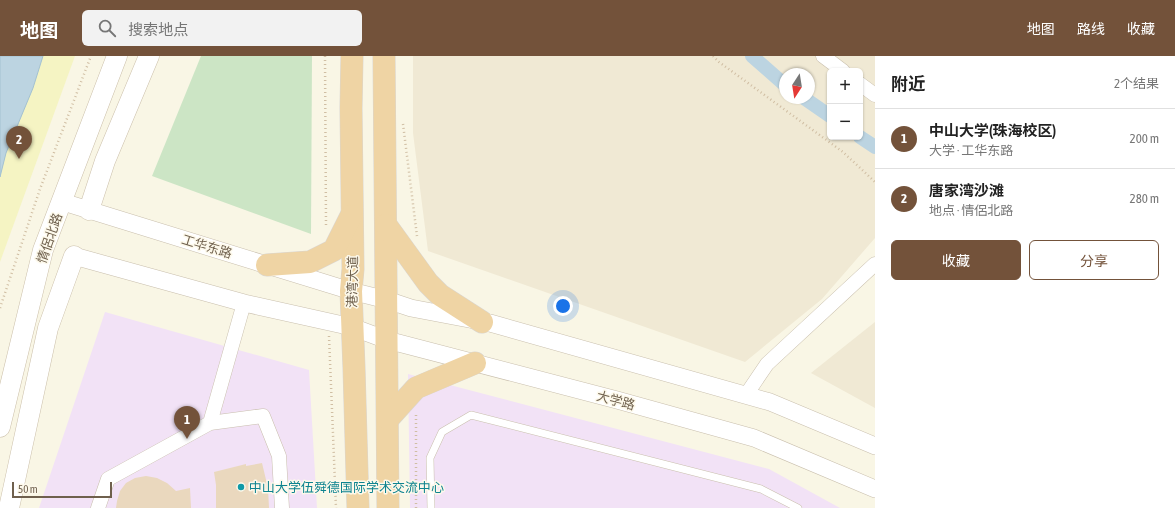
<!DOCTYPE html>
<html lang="zh">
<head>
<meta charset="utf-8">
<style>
  body { margin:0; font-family:"Asap Condensed","Noto Sans SC",sans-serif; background:#f2f2f2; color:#222 }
  .controls { position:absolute; right:12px; top:12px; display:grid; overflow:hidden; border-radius:6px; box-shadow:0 1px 3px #0004 }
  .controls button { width:36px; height:36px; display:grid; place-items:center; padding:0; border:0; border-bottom:1px solid #e0e0e0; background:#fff; color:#222; font:20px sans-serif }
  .compass { position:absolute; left:779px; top:12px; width:36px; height:36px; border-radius:50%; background:#fff; box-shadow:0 1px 3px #0004; rotate:192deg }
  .scale { position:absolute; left:12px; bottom:10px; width:100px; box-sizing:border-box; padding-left:4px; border:2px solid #6f604d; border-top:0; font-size:11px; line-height:14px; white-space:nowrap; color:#6f604d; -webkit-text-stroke:3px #fdf9eb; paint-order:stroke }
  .you { position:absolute; left:563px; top:250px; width:14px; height:14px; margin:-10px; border:3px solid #fff; border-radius:50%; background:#1a73e8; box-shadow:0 0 0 6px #1a73e833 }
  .badge { display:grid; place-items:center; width:26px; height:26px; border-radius:50%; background:#73523a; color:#fff; font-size:13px; font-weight:700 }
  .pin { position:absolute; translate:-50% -33px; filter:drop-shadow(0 1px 2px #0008) }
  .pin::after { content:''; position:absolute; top:21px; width:14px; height:12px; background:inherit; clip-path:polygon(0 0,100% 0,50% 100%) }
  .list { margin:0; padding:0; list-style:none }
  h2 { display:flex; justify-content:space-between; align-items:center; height:52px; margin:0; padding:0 16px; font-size:17px }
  h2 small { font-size:13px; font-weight:400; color:#767676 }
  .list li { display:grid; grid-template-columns:26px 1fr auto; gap:12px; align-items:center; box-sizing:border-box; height:60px; padding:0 16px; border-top:1px solid #e0e0e0 }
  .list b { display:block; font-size:15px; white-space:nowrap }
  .list p { margin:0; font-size:13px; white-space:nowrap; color:#767676 }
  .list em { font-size:13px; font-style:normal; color:#767676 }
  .actions { display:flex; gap:8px; padding:12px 16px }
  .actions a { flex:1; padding:9px 0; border:1px solid #73523a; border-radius:6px; text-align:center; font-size:14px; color:#73523a }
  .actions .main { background:#73523a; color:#fff }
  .icon { flex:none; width:22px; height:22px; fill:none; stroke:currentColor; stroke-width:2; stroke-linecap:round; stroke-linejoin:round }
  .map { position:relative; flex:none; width:875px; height:452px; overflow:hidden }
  header { display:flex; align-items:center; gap:24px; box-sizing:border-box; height:56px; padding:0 20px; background:#73523a; color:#fff }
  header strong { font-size:19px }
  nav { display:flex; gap:22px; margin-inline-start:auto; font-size:14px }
  .search { width:280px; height:36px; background:#f2f2f2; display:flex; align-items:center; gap:10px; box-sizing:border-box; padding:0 14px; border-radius:6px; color:#767676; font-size:15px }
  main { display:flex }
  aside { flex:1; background:#fff }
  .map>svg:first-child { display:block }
  .residential { fill:#f0e9d4; fill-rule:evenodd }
  .education { fill:#f2e2f6 }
  .green { fill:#cce5c5 }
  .sand { fill:#f5f4c3 }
  .water { fill:#bcd4e1; stroke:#a3c1d1 }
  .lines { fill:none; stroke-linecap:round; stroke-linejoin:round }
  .canal { stroke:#bcd4e1; stroke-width:14 }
  .building { fill:#ead8be }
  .service-casing { stroke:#c9bfad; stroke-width:8 }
  .minor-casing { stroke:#c9bfad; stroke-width:15 }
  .tertiary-casing { stroke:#c9bfad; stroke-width:18 }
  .secondary-casing { stroke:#ccc0ab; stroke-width:21 }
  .trunk-casing { stroke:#dad6d1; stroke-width:23 }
  .path { stroke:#d0bea3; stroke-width:2.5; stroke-dasharray:1 3; stroke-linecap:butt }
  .service { stroke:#fff; stroke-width:7 }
  .minor { stroke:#fff; stroke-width:14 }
  .tertiary { stroke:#fff; stroke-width:17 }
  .secondary { stroke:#fff; stroke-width:20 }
  .trunk { stroke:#efd4a4; stroke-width:22 }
  .culture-dot { fill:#0f9aa8; stroke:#fdf9eb; stroke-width:1.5 }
  .labels { text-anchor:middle; stroke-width:3; stroke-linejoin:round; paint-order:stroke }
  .street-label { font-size:13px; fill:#6f604d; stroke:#fdf9eb }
  .culture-label { font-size:13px; fill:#0d838f; stroke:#fdf9eb; text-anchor:start }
</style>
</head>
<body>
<header>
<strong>地图</strong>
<div class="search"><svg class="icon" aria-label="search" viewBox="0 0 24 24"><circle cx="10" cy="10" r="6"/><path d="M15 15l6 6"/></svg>搜索地点</div>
<nav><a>地图</a><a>路线</a><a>收藏</a></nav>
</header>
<main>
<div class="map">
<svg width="875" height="452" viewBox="0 0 875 452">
  <rect width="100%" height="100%" fill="#f9f6e5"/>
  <!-- residential -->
  <g class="residential">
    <path d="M413,0H875V182L822,243L745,306L428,195L413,77ZM830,15H860V81H830ZM785,18H809V42H785Z"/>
    <path d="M875,266V352L811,317Z"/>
  </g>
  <!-- education -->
  <g class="education">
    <path d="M105,256L309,314L317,452H39Z"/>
    <path d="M408,318L769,413L840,452H410Z"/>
  </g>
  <!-- green -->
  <path class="green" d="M201,0H312L311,178L152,120Z"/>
  <!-- sand -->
  <path class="sand" d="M0,0H75L0,206Z"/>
  <!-- water -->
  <path class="water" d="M0,0H43L33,32L6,97L0,121Z"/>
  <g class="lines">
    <!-- canal -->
    <g class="canal">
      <path d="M752,0L785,29"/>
      <path d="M804,42L830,60"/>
      <path d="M860,81L875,91"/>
    </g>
  </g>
  <!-- building -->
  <g class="building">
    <path d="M262,407L268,432L269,452H216V429L214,416L246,408V410Z"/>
    <path d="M146,420L157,422L167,427L176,435L190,432L191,452H116L117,445L120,435L126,427L135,422Z"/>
  </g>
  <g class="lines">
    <!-- service casing -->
    <g class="service-casing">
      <path id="service" d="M431,452L430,402L442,376L471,359L761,433L798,452"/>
    </g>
    <!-- minor casing -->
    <g class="minor-casing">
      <g id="minor">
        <path d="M823,0L843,15"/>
        <path d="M860,28L875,39"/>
        <path d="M746,339L767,308L875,208"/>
        <path d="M210,367L244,247"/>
        <path d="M98,452L108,423L210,367L263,360L279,400L282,452"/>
      </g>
    </g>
    <!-- tertiary casing -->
    <g class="tertiary-casing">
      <g id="tertiary">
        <path d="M63,146L351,235L387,244L411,252L490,267L770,346L875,390"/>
        <path d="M74,200L244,247L352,271L387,284L617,344L754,382L875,433"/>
      </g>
    </g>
    <!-- secondary casing -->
    <g class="secondary-casing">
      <g id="secondary">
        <path d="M89,154L105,105L149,0"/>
        <path d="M0,371L43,194L117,0"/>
        <path d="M9,452L48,272L74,200"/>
      </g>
    </g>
    <!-- trunk casing -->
    <g class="trunk-casing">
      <g id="trunk">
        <path d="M352,0L351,52L353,213L351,235L354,312L358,452"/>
        <path d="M384,0L388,452"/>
        <path d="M386,169L428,227L440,239L482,266"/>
        <path d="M267,209L310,206L334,194L351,160"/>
        <path d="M388,363L416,332L475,307"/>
      </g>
    </g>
    <!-- path -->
    <g class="path">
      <path d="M325,0L326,169"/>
      <path d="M713,0L719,6L843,96L875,126"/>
      <path d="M403,68L417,180"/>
      <path d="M0,252L40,133L91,0"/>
      <path d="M329,280L336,452"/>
      <path d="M416,452V358"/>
    </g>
    <!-- service -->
    <use href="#service" class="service"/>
    <!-- minor -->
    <use href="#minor" class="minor"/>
    <!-- tertiary -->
    <use href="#tertiary" class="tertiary"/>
    <!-- secondary -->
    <use href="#secondary" class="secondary"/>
    <!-- trunk -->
    <use href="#trunk" class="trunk"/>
  </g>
  <!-- markers -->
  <circle class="culture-dot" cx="241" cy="431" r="4"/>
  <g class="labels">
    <!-- street labels -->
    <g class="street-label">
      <text transform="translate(49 182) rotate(-71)" y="5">情侶北路</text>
      <text transform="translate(207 190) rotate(17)" y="5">工华东路</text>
      <text transform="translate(352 226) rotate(-89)" y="5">港湾大道</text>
      <text transform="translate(616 344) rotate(15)" y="5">大学路</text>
    </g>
    <!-- culture labels -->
    <g class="culture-label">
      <text x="249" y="436">中山大学伍舜德国际学术交流中心</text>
    </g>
  </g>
</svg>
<div class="controls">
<button>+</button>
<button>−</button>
</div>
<svg class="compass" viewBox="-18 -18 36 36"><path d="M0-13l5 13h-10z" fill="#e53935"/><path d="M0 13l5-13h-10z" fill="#767676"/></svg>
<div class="scale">50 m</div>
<div class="you"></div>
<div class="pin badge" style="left:187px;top:383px">1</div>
<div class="pin badge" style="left:19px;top:103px">2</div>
</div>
<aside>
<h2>附近<small>2个结果</small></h2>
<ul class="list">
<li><span class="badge">1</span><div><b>中山大学(珠海校区)</b><p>大学 · 工华东路</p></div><em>200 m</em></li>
<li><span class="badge">2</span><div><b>唐家湾沙滩</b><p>地点 · 情侶北路</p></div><em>280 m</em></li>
</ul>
<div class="actions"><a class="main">收藏</a><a>分享</a></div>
</aside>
</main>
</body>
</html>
